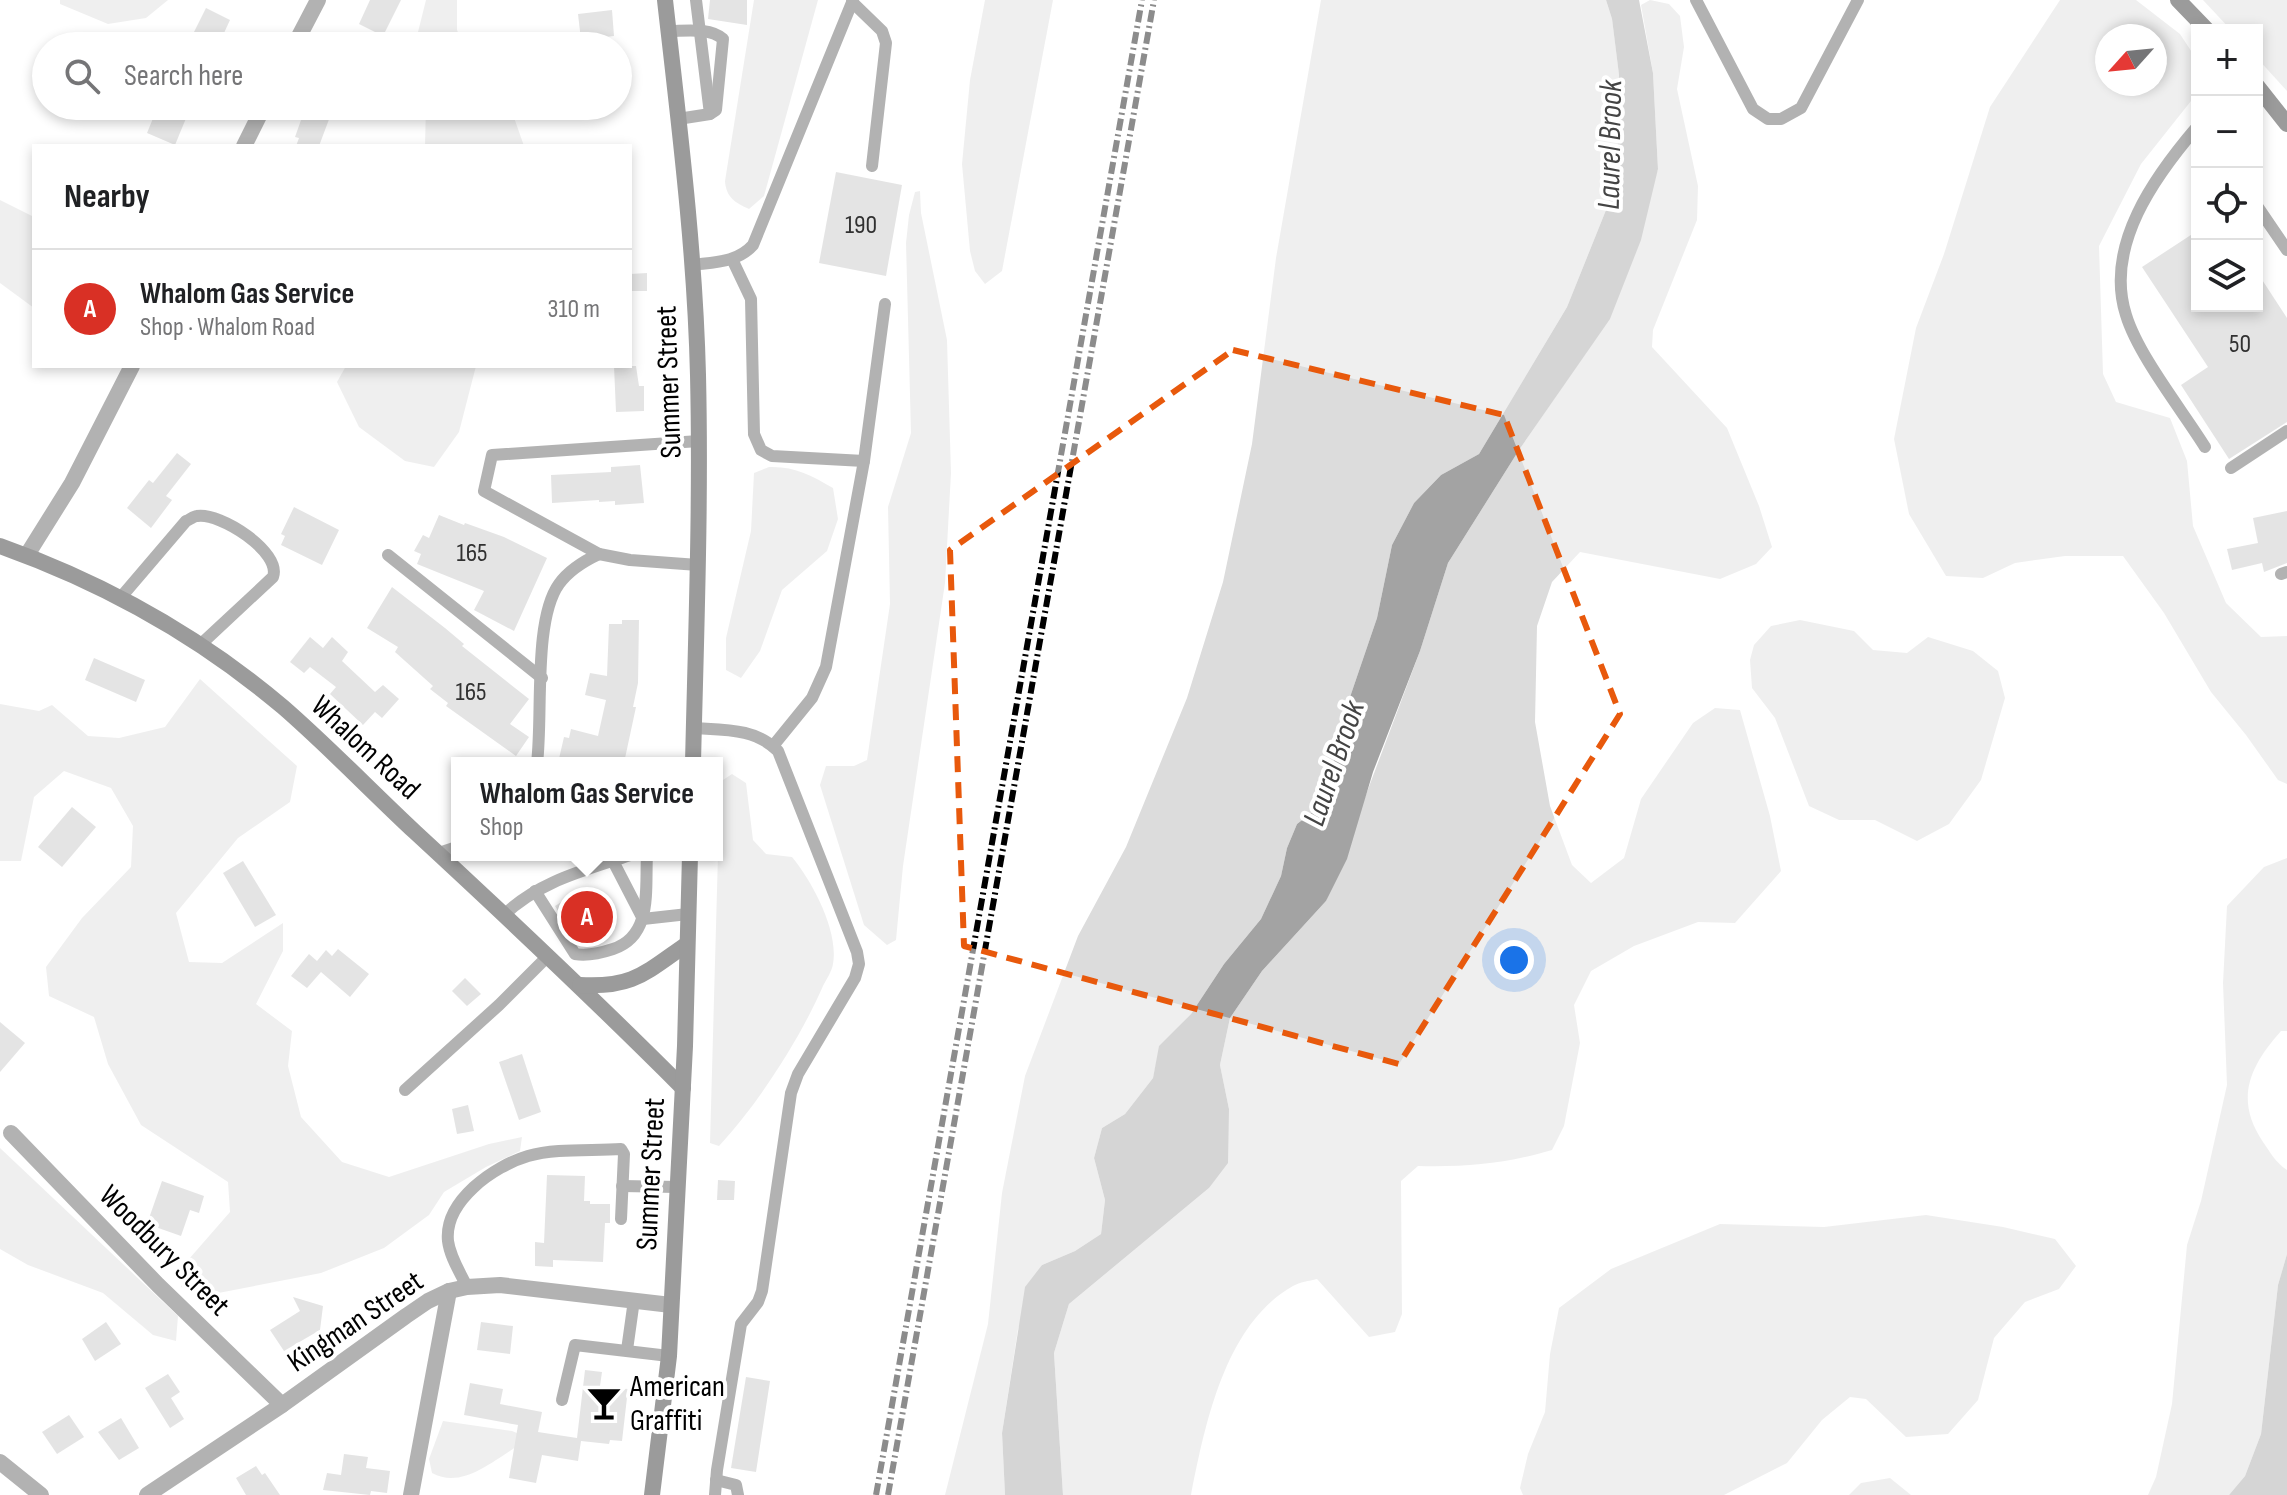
<!DOCTYPE html>
<html lang="en">
<head>
<meta charset="utf-8">
<style>
  body { margin:0; font-family:"Sofia Sans Condensed",sans-serif; background:#f2f2f2; color:#202124 }
  .controls { position:absolute; right:24px; top:24px; display:grid; overflow:hidden; border-radius:0px; box-shadow:0 4px 12px #0003 }
  .controls button { width:72px; height:72px; display:grid; place-items:center; padding:0; border:0; border-bottom:2px solid #e0e0e0; background:#fff; color:#202124; font:40px sans-serif }
  .compass { position:absolute; left:2095px; top:24px; width:72px; height:72px; border-radius:50%; background:#fff; box-shadow:0 4px 12px #0003; rotate:243deg }
  .you { position:absolute; left:1514px; top:960px; width:28px; height:28px; margin:-20px; border:6px solid #fff; border-radius:50%; background:#1a73e8; box-shadow:0 0 0 12px #1a73e833 }
  .badge { display:grid; place-items:center; width:52px; height:52px; border-radius:50%; background:#d93025; color:#fff; font-size:26px; font-weight:700 }
  .pin { position:absolute; translate:-50% -50%; border:4px solid #fff; box-shadow:0 2px 8px #0006 }
  .popup { position:absolute; left:451px; top:757px; width:272px; height:104px; box-sizing:border-box; display:grid; place-content:center; border-radius:0px; background:#fff; filter:drop-shadow(0 2px 6px #0005); font-size:26px; white-space:nowrap; color:#757577 }
  .popup b { font-size:30px; color:#202124 }
  .popup::after { content:''; position:absolute; left:50%; top:100%; margin-left:-16px; border:16px solid transparent; border-top-color:#fff }
  .list { margin:0; padding:0; list-style:none }
  h2 { display:flex; justify-content:space-between; align-items:center; height:104px; margin:0; padding:0 32px; font-size:34px }
  h2 small { font-size:26px; font-weight:400; color:#757577 }
  .list li { display:grid; grid-template-columns:52px 1fr auto; gap:24px; align-items:center; box-sizing:border-box; height:120px; padding:0 32px; border-top:2px solid #e0e0e0 }
  .list b { display:block; font-size:30px; white-space:nowrap }
  .list p { margin:0; font-size:26px; white-space:nowrap; color:#757577 }
  .list em { font-size:26px; font-style:normal; color:#757577 }
  .icon { flex:none; width:44px; height:44px; fill:none; stroke:currentColor; stroke-width:2; stroke-linecap:round; stroke-linejoin:round }
  .map { position:relative; flex:none; width:2287px; height:1495px; overflow:hidden }
  .search { position:absolute; background:#fff; box-shadow:0 4px 12px #0003; left:32px; top:32px; width:600px; height:88px; display:flex; align-items:center; gap:20px; box-sizing:border-box; padding:0 28px; border-radius:44px; color:#757577; font-size:30px }
  .panel { position:absolute; background:#fff; box-shadow:0 4px 12px #0003; left:32px; top:144px; width:600px; height:224px; border-radius:0px }
  .map>svg:first-child { display:block }
  .green { fill:#dcdcdc; fill-rule:evenodd }
  .water { fill:#a3a3a3 }
  .building { fill:#c4c4c4 }
  .lines { fill:none; stroke-linecap:round; stroke-linejoin:round }
  .lane { stroke:#555; stroke-width:12 }
  .street { stroke:#555; stroke-width:16 }
  .secondary { stroke:#222; stroke-width:16 }
  .rail { stroke:#000; stroke-width:6; stroke-dasharray:12 4 2 4; stroke-linecap:butt }
  .marked { fill:none; stroke:#e8590c; stroke-width:6; stroke-dasharray:16 10; stroke-linejoin:round }
  .labels { text-anchor:middle; stroke-width:8; stroke-linejoin:round; paint-order:stroke }
  .number-label { font-size:26px; fill:#313131 }
  .street-label { font-size:30px; fill:#000; stroke:#fff }
  .poi-label { font-size:30px; fill:#000; stroke:#fff; text-anchor:start }
  .water-label { font-size:32px; font-style:italic; fill:#444; stroke:#fff }
</style>
</head>
<body>
<div class="map">
<svg width="2287" height="1495" viewBox="0 0 2287 1495">
  <rect width="100%" height="100%" fill="#fff"/>
  <!-- green -->
  <g class="green">
    <path d="M60,0H168L146,18L108,24L60,4Z"/>
    <path d="M426,0H457V30L464,46H418L417,36Z"/>
    <path d="M754,0H818L764,196L749,209C735,203 726,197 725,181Z"/>
    <path d="M985,0H1053L1002,271L985,284L975,271L970,251L962,164L970,80Z"/>
    <path d="M1321,0H1606L1612,19L1619,75L1617,171L1606,210L1567,307L1479,454L1441,475L1414,503L1392,545L1377,618L1335,741L1332,788L1319,807L1297,824L1287,848L1281,876L1261,919L1224,964L1191,1014L1160,1046L1153,1078L1125,1114L1102,1128L1094,1158L1105,1200L1101,1234L1075,1251L1042,1265L1018,1329L1002,1433L1005,1495H945L988,1324L1002,1193L1025,1076L1078,936L1126,847L1187,698L1223,582L1252,444L1276,258Z"/>
    <path d="M1650,0L1669,4L1680,16L1684,47L1677,89L1698,186L1697,220L1653,330L1652,347L1727,428L1759,506L1772,547L1756,564L1720,579L1580,552L1552,582L1537,626L1535,722L1550,806L1572,865L1591,883L1624,858L1641,799L1693,723L1715,708L1740,710L1770,816L1781,871L1735,923L1698,922L1634,946L1591,971L1574,1005L1580,1043L1564,1126L1552,1150C1504,1164 1468,1167 1418,1166L1401,1181L1402,1314L1395,1332L1369,1337L1317,1279C1309,1281 1300,1282 1293,1286C1225,1324 1205,1424 1191,1495H1063L1054,1353L1069,1304L1209,1188L1229,1109L1220,1065L1230,1018L1262,971L1326,901L1420,651L1448,563L1519,450L1609,319L1658,169L1653,73L1641,5Z"/>
    <path d="M2060,0H2136L2180,34L2197,60V86L2191,101L2141,164L2099,246L2103,374L2116,402L2170,418L2187,461L2193,526L2226,603L2261,637L2287,636V784L2278,780L2246,735L2211,692L2164,613L2123,556H2065L2015,563L1983,578L1946,576L1909,514L1894,439L1916,328L1944,254L1990,107ZM2107,36H2155V84H2107Z"/>
    <path d="M2203,0H2287V91L2257,58V30H2231Z"/>
    <path d="M426,106H507L511,109L524,146H425Z"/>
    <path d="M920,191L921,213L947,340L951,473L945,583L903,866L896,940L887,945L864,925L820,785L826,766H854L867,760L890,604L888,507L911,433L906,243L909,215L915,192Z"/>
    <path d="M0,200L34,217V308L0,283Z"/>
    <path d="M346,366H476L459,432L434,467L405,461L359,427L337,382Z"/>
    <path d="M769,467C794,466 811,475 833,488L838,519L827,551L782,590L760,651L741,678L726,670V638L751,531L754,473Z"/>
    <path d="M1800,620L1854,631L1873,650L1907,653L1928,637L1973,651L1998,671L2005,698L1981,780L1949,824L1917,841L1875,820H1839L1809,806L1775,718L1752,688L1750,660L1754,645L1771,626Z"/>
    <path d="M200,679L297,766L290,802L238,838L176,913L189,962L222,963L283,923V951L256,1004L292,1031L288,1066L301,1117L342,1162L389,1177L489,1144L522,1137L520,1151L486,1167L444,1192L429,1215L384,1248L321,1273L208,1295L181,1287L189,1259L230,1212L228,1182L141,1125L108,1064L94,1017L49,996L46,967L82,918L131,867L133,826L111,788L64,771L34,797L21,861H0V704L39,711L52,705L88,736L119,738L165,727Z"/>
    <path d="M732,774L746,783L753,840L766,854L792,857C812,881 839,931 833,964C832,971 826,980 823,986C800,1039 758,1104 719,1146L710,1143L720,782Z"/>
    <path d="M2287,858V1031H2281C2250,1066 2234,1099 2263,1142C2270,1152 2276,1163 2287,1170V1254L2278,1285L2261,1434L2245,1476L2229,1495H2148L2156,1477L2172,1404L2187,1245L2201,1201L2227,1085L2223,983L2227,906L2264,867Z"/>
    <path d="M0,1148L178,1316L176,1341L153,1335L103,1293L28,1265L0,1249Z"/>
    <path d="M1926,1215L2003,1227L2055,1239L2076,1266L2059,1289L2025,1302L1994,1338L1978,1400L1948,1434L1906,1437L1866,1399L1850,1397L1822,1420L1787,1463L1724,1495H1523L1520,1488L1528,1454L1545,1412L1550,1354L1559,1308L1611,1269L1720,1224L1824,1227Z"/>
    <path d="M443,1421L512,1431L532,1439C501,1451 467,1492 432,1473L429,1459Z"/>
    <path d="M1890,1478L1911,1495H1849L1861,1483Z"/>
  </g>
  <!-- water -->
  <g class="water">
    <path d="M1606,0H1639L1653,73L1658,169L1641,240L1610,319L1519,450L1448,563L1420,651L1373,772L1347,859L1326,901L1262,971L1230,1018L1220,1065L1229,1109L1228,1163L1209,1188L1069,1304L1054,1353L1063,1495H1005L1002,1433L1025,1287L1042,1265L1075,1251L1101,1234L1105,1200L1094,1158L1102,1128L1125,1114L1153,1078L1159,1046L1191,1014L1224,964L1261,919L1281,876L1287,848L1297,824L1319,807L1332,788L1335,741L1377,618L1392,545L1414,503L1441,475L1479,454L1567,307L1606,210L1617,171L1619,75L1612,19Z"/>
    <path d="M2287,1254V1495H2229L2245,1476L2261,1434L2278,1285Z"/>
  </g>
  <!-- building -->
  <g class="building">
    <path d="M370,0H401L383,36L359,24Z"/>
    <path d="M710,0H747V25L708,19Z"/>
    <path d="M206,8L230,20L218,46H187Z"/>
    <path d="M612,10L614,36L581,40L578,14Z"/>
    <path d="M158,106H178L189,111L175,145L147,133Z"/>
    <path d="M306,106H334L319,146H296L299,138L295,137Z"/>
    <path d="M836,172L902,185L886,276L819,263Z"/>
    <path d="M2197,231V306H2257V272L2287,318V422L2229,459L2181,385L2208,367L2142,267Z"/>
    <path d="M647,273V291H630V274Z"/>
    <path d="M614,366H636L639,386H644V411L616,412Z"/>
    <path d="M177,453L191,464L166,496L172,500L151,528L127,508L149,480L153,483Z"/>
    <path d="M640,465L644,503L615,505V501L599,502V500L552,503L551,475L611,472V467Z"/>
    <path d="M294,507L339,530L322,565L281,545L285,536L281,534Z"/>
    <path d="M2287,511V563L2264,572L2262,563L2232,570L2227,549L2258,543L2253,518Z"/>
    <path d="M439,515L464,525L465,523L504,537L547,558L514,631L474,610L484,591L417,564L421,554L414,551L423,535L429,538Z"/>
    <path d="M392,587L445,628L464,644L462,646L529,699L510,724L529,737L516,756L446,706L448,703L430,689L433,686L395,652L398,647L367,628Z"/>
    <path d="M622,620H639L638,683L633,707H636L624,763H558L564,737L569,738L571,729L598,736L606,700L585,695L590,673L607,676L609,624H622Z"/>
    <path d="M310,637L323,648L332,637L348,652L342,661L375,692L383,685L399,699L382,718L375,712L363,725L330,694L336,687L310,667L304,673L290,662Z"/>
    <path d="M94,658L145,680L136,702L85,680Z"/>
    <path d="M72,807L96,827L62,867L38,847Z"/>
    <path d="M243,861L276,915L255,927L223,873Z"/>
    <path d="M583,889L597,913L608,907L616,921L579,944L555,906Z"/>
    <path d="M338,949L369,974L350,997L321,972L307,988L291,976L309,954L317,961L326,950L332,956Z"/>
    <path d="M465,978L481,994L467,1006L452,991Z"/>
    <path d="M0,1022L25,1043L0,1072Z"/>
    <path d="M522,1054L541,1112L519,1120L499,1062Z"/>
    <path d="M468,1105L474,1131L457,1134L452,1109Z"/>
    <path d="M547,1175L585,1176L584,1201H590V1204H610V1223H605L603,1262L553,1260V1267L535,1266V1242L544,1243Z"/>
    <path d="M718,1180L735,1181L734,1200H717Z"/>
    <path d="M162,1181L204,1196L199,1213L190,1210L181,1236L147,1224Z"/>
    <path d="M293,1297L323,1306L320,1330L284,1351L270,1330L300,1311Z"/>
    <path d="M106,1322L121,1344L95,1361L82,1339Z"/>
    <path d="M481,1322L513,1326L510,1354L477,1350Z"/>
    <path d="M585,1370L602,1372L600,1386L628,1389L622,1441L610,1440L609,1444L581,1441L578,1461L542,1455L536,1483L509,1478L518,1425L464,1415L470,1383L503,1389L500,1404L542,1412L538,1432L577,1438Z"/>
    <path d="M168,1374L180,1392L171,1398L184,1419L170,1428L145,1388Z"/>
    <path d="M746,1377L770,1381L756,1472L731,1468Z"/>
    <path d="M69,1415L84,1437L57,1454L42,1432Z"/>
    <path d="M121,1418L139,1448L119,1460L98,1432Z"/>
    <path d="M344,1454L368,1457L366,1468L390,1471L387,1493L371,1491L370,1495L323,1490L327,1473L341,1475Z"/>
    <path d="M256,1466L262,1475L265,1473L280,1495H246L236,1478Z"/>
  </g>
  <g class="lines">
    <!-- lane -->
    <g class="lane">
      <path d="M1696,0L1753,109L1768,119H1781L1801,108L1858,0"/>
      <path d="M852,2L882,31L886,43L872,166"/>
      <path d="M668,31C685,31 710,27 723,39L716,110L710,114"/>
      <path d="M678,119L710,114L696,0"/>
      <path d="M2197,127C2155,176 2104,246 2126,315C2138,355 2182,410 2205,447"/>
      <path d="M2257,206L2287,250"/>
      <path d="M732,259L751,299L754,434L761,450L772,456L864,461"/>
      <path d="M691,265C714,262 737,263 753,245L853,0"/>
      <path d="M2231,468L2287,431"/>
      <path d="M388,555L542,678"/>
      <path d="M698,565L630,560L599,554L484,491L492,455L699,441"/>
      <path d="M2281,574L2287,572"/>
      <path d="M122,596L186,521C189,520 194,516 197,516C220,512 282,552 273,577L199,646"/>
      <path d="M694,728C725,730 755,728 778,751L857,952L859,964L855,978L798,1074L791,1093L762,1291L758,1302L741,1324L717,1470L715,1495"/>
      <path d="M773,746L812,698L826,667L864,461L885,304"/>
      <path d="M537,763C543,716 533,620 559,584C569,570 584,561 599,554"/>
      <path d="M439,853L457,847"/>
      <path d="M613,861L643,919L688,914"/>
      <path d="M535,891L575,954C587,956 601,953 613,949C653,936 645,889 647,855"/>
      <path d="M504,915C539,881 586,870 630,855"/>
      <path d="M405,1090L499,1005L548,956"/>
      <path d="M622,1186L677,1187"/>
      <path d="M467,1287C460,1272 450,1257 448,1241C444,1201 494,1166 528,1156C556,1148 591,1151 621,1149L624,1154L621,1219"/>
      <path d="M627,1350L634,1300"/>
      <path d="M562,1400L575,1345L669,1356"/>
      <path d="M716,1480L736,1485L738,1495"/>
    </g>
    <!-- street -->
    <g class="street">
      <path d="M294,46L318,0"/>
      <path d="M244,146L264,106"/>
      <path d="M27,555L72,483L132,366"/>
      <path d="M11,1133L158,1285L282,1405"/>
      <path d="M0,1462L41,1495"/>
      <path d="M147,1495L282,1405L406,1316L428,1301L449,1291L467,1287L500,1285L671,1305"/>
      <path d="M411,1495L449,1291"/>
    </g>
    <!-- secondary -->
    <g class="secondary">
      <path d="M665,0C679,124 695,250 698,375C701,504 696,634 693,763"/>
      <path d="M2178,0L2207,30"/>
      <path d="M2257,86L2287,124"/>
      <path d="M0,546C104,583 198,635 283,707C329,747 371,791 415,832C506,916 595,1000 683,1088"/>
      <path d="M580,985C633,988 645,973 687,944"/>
      <path d="M652,1495L669,1356L685,1046L690,855"/>
    </g>
    <!-- rail -->
    <g class="rail">
      <path d="M876,1495L1142,0"/>
      <path d="M888,1495L1154,0"/>
    </g>
  </g>
  <!-- marked area -->
  <path d="M0 0H2287V1495H0ZM1233,350L1504,415L1620,714L1399,1064L964,946L950,550Z" fill="#fff" fill-opacity=".55" fill-rule="evenodd"/>
  <path class="marked" d="M1233,350L1504,415L1620,714L1399,1064L964,946L950,550Z"/>
  <!-- icons -->
  <defs>
    <g id="bar-bare" transform="scale(2.76)"><path d="M-6-5H6L.8 .8V4.5H3.5V6h-7V4.5H-.8V.8Z" fill="#000" stroke="#fff" stroke-width="2.5" paint-order="stroke"/></g>
  </defs>
  <g fill-rule="evenodd">
    <use href="#bar-bare" x="604" y="1403"/>
  </g>
  <g class="labels">
    <!-- number labels -->
    <g class="number-label">
      <text x="861" y="233">190</text>
      <text x="2240" y="352">50</text>
      <text x="472" y="561">165</text>
      <text x="471" y="700">165</text>
    </g>
    <!-- street labels -->
    <g class="street-label">
      <text transform="translate(668 382) rotate(-92)" y="10">Summer Street</text>
      <text transform="translate(366 747) rotate(43)" y="10">Whalom Road</text>
      <text transform="translate(650 1174) rotate(-87)" y="10">Summer Street</text>
      <text transform="translate(165 1250) rotate(45)" y="10">Woodbury Street</text>
      <text transform="translate(355 1321) rotate(-34)" y="10">Kingman Street</text>
    </g>
    <!-- poi labels -->
    <g class="poi-label">
      <text x="630" y="1396">American<tspan x="630" dy="34">Graffiti</tspan></text>
    </g>
    <!-- water labels -->
    <g class="water-label">
      <text transform="translate(1609 145) rotate(-89)" y="11">Laurel Brook</text>
      <text transform="translate(1333 763) rotate(-71)" y="11">Laurel Brook</text>
    </g>
  </g>
</svg>
<div class="controls">
<button>+</button>
<button>−</button>
<button><svg class="icon" aria-label="locate" viewBox="0 0 24 24"><circle cx="12" cy="12" r="6"/><path d="M12 2v4M12 18v4M2 12h4M18 12h4"/></svg></button>
<button><svg class="icon" aria-label="layers" viewBox="0 0 24 24"><path d="M12 4l9 5-9 5-9-5zM3 14l9 5 9-5"/></svg></button>
</div>
<svg class="compass" viewBox="-18 -18 36 36"><path d="M0-13l5 13h-10z" fill="#e53935"/><path d="M0 13l5-13h-10z" fill="#757577"/></svg>
<div class="you"></div>
<div class="pin badge" style="left:587px;top:917px">A</div>
<div class="popup"><b>Whalom Gas Service</b>Shop</div>
<div class="search"><svg class="icon" aria-label="search" viewBox="0 0 24 24"><circle cx="10" cy="10" r="6"/><path d="M15 15l6 6"/></svg>Search here</div>
<section class="panel">
<h2>Nearby<small></small></h2>
<ul class="list">
<li><span class="badge">A</span><div><b>Whalom Gas Service</b><p>Shop · Whalom Road</p></div><em>310 m</em></li>
</ul>
</section>
</div>
</body>
</html>
